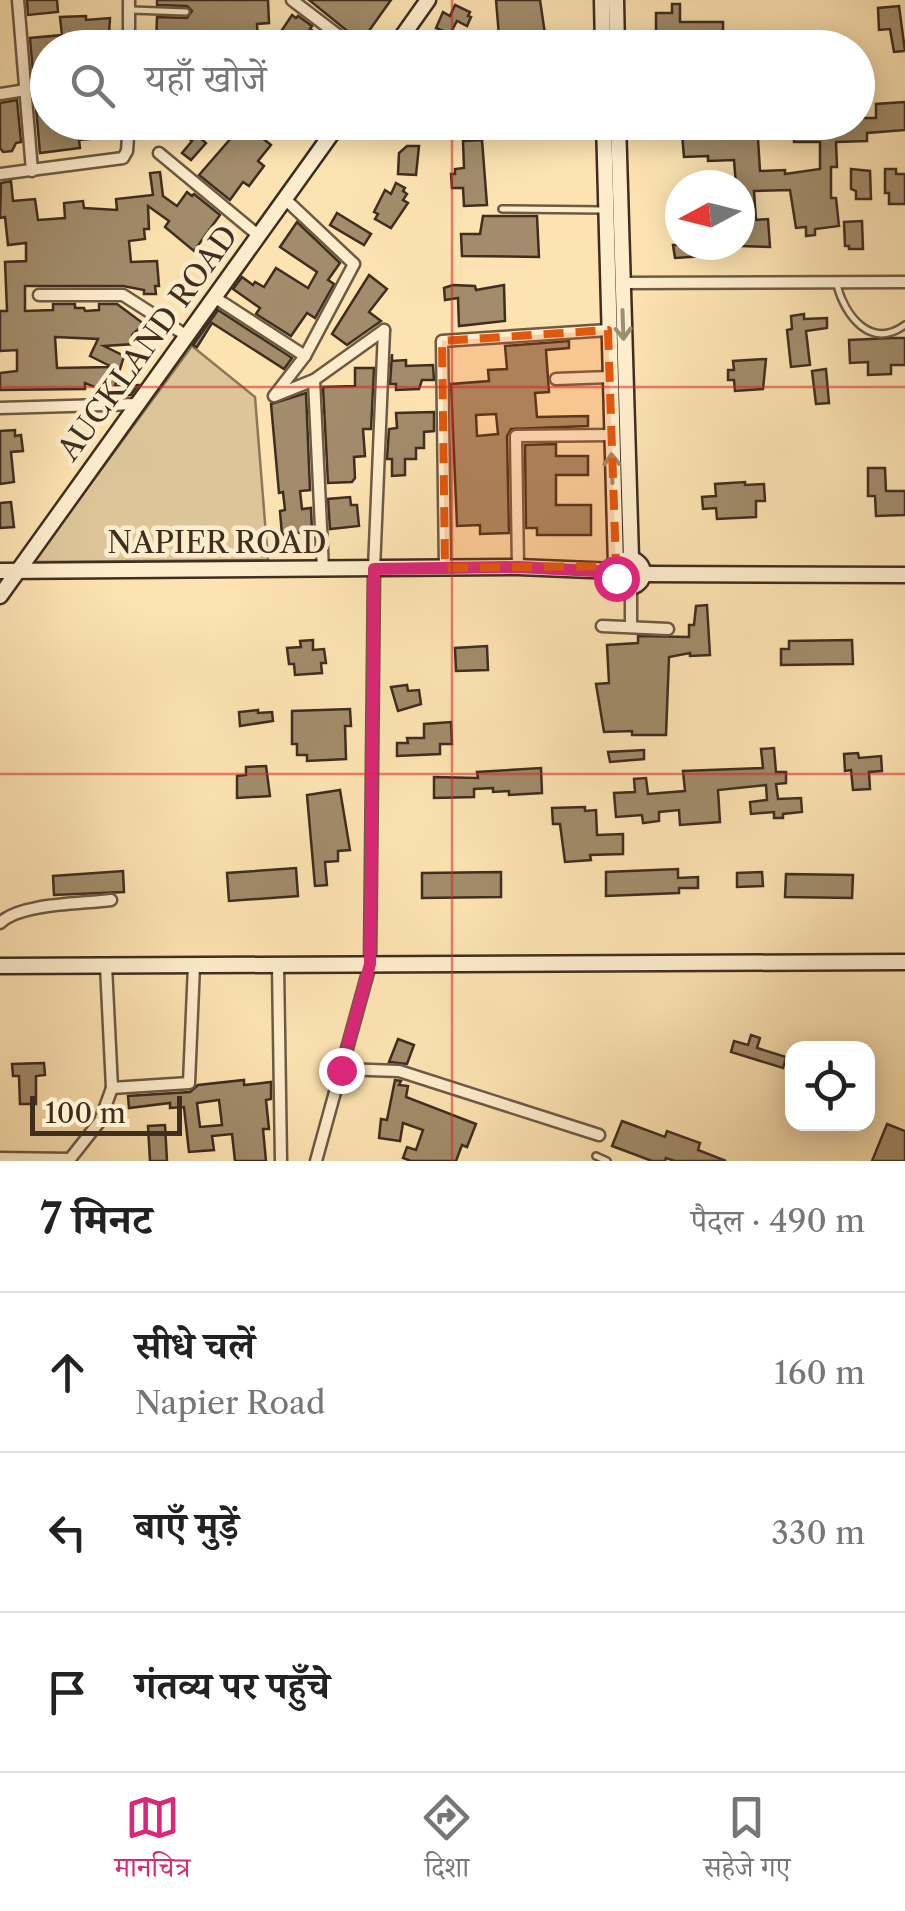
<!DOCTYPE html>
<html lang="hi">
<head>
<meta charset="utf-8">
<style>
  body { margin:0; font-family:"Libre Caslon Text","Noto Serif Devanagari",serif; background:#f6f6f6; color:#222 }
  .controls { position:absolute; right:30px; bottom:30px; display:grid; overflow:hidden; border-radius:20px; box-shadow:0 5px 25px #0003 }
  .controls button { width:90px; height:90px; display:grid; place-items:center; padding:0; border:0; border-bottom:2px solid #e0e0e0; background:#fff; color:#222; font:50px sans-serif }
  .compass { position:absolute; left:665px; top:170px; width:90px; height:90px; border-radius:50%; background:#fff; box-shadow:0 5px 25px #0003; rotate:263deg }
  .scale { position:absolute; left:30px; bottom:25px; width:152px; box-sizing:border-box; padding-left:10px; border:5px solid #3f2d1e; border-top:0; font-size:28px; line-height:35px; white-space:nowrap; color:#3f2d1e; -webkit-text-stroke:8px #feedcd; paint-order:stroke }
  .stop { position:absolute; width:30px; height:30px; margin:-22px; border:8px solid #db2777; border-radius:50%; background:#fff }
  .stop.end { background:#db2777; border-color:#fff; box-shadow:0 2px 10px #0008 }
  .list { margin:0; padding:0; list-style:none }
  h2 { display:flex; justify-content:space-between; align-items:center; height:130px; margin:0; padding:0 40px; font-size:42px }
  h2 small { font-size:32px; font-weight:400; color:#767676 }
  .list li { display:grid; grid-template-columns:65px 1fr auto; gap:30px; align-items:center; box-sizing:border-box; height:160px; padding:0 40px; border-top:2px solid #e0e0e0 }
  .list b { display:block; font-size:38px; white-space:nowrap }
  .list p { margin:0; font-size:32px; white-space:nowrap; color:#767676 }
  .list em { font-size:32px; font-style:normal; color:#767676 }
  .icon { flex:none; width:55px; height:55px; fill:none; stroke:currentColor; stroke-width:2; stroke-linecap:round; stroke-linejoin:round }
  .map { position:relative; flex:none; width:905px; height:1161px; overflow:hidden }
  .search { position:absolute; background:#fff; box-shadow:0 5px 25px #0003; left:30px; right:30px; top:30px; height:110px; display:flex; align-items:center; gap:25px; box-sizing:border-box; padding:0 35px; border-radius:55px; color:#767676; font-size:38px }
  .sheet { height:610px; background:#fff }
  nav { display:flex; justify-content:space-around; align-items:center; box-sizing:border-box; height:140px; border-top:2px solid #e0e0e0; background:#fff; font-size:28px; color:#767676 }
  nav a { display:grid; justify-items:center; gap:5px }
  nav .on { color:#db2777 }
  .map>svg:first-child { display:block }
  .green { fill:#ddc499; stroke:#8e785c; stroke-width:2.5 }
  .building { fill:#a28c6b; stroke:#3f2d1e; stroke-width:2.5; fill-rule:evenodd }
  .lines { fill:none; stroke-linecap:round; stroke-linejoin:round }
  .lane-casing { stroke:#6e5a43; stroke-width:10 }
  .street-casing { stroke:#6e5a43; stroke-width:15 }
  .secondary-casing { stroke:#3f2d1e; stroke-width:19 }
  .lane { stroke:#feedcd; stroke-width:5 }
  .street { stroke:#feedcd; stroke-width:10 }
  .secondary { stroke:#feedcd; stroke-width:14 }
  .oneway { stroke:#9e8d76 }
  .route { stroke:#db2777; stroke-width:12 }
  .marked { fill:#e0570d; fill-opacity:0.2; stroke:#e0570d; stroke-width:8; stroke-dasharray:20 12; stroke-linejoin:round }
  .grid { fill:none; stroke:#d62828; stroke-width:2.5; stroke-opacity:0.55 }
  .labels { text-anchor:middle; stroke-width:9; stroke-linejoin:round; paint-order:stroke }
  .street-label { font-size:30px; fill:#3f2d1e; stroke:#feedcd }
</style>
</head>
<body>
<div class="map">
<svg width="905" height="1161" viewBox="0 0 905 1161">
  <rect width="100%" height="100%" fill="#fde3b2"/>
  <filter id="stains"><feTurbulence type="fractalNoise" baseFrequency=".002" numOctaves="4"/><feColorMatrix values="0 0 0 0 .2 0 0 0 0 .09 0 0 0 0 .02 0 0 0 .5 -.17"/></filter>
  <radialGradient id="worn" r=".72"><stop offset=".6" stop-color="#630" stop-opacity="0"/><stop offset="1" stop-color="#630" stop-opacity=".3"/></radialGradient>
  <!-- green -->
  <path class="green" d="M192,346L255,397L268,560L33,562Z"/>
  <!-- building -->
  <g class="building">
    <path d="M27,0H57L58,12L28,15Z"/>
    <path d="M157,0H268L269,23L257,24L258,41L266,48H253L244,41H234V48L156,46L157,17L187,18L192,11L187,6L157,5Z"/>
    <path d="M309,0H391L361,42Z"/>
    <path d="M496,0H540L545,34H540L541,45L500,48Z"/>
    <path d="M672,4H680V22H723V40H656V13H672Z"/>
    <path d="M455,5L470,12L468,16L471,17L467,26L457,21L450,34L436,28L443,12L450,16Z"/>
    <path d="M899,6L905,51L894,52L890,29L879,30L878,8Z"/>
    <path d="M292,15L296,18L298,16L312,26L310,29L340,48H302L282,30Z"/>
    <path d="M86,16V20L110,18L108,48L48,46V122H100L99,138L79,140L80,148L40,153L30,38L62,35L60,17Z"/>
    <path d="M17,100L21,142L16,143L12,151L3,152L0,148V103Z"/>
    <path d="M905,102V130L867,133V141L836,142L837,167H831V198H836L839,226L815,229V235L806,236V227L796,228L790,190L754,191L756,220L768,219L770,247L740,246V185H736L734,160L708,161V156L684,157L681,122H757L760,171L785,170V174L820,169V142H794V122H858V118H876V104Z"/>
    <path d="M245,122H287L279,132L271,125L261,137L271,145L258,161L264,166L249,186L243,182L230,200L199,175Z"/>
    <path d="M456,122H497L513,126L510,137L456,126Z"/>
    <path d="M516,122H550L547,137L514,130Z"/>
    <path d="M190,129L206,143L191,160L182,153L192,141L185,135Z"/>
    <path d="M482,140L487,205L464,206L463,188H452L451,174H455V169L464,168L463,141Z"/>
    <path d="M407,146H419L416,175L398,174L399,153Z"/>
    <path d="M851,169L870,171L871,199H856V191L851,189Z"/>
    <path d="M885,169H896V174H905V204H889V193H885Z"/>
    <path d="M160,172L163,196L177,206L187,192L192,196L194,194L220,215L194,251L165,227L169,221L148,206L149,229H144L145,239L129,241L131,262L157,261L159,286H155L156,294H144V290L123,286H25V311L53,310V304H75V308H84L85,311L99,310V304H117L144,324L132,335L134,344L104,346L124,356L115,386L138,385L131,395L105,396V391L85,383V389L0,390V373L17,371V350L0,351V311H7L5,262L26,261V243L8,245L5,217L0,218L1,183L11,181L13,201L35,199L38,220L65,218L64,203L83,201L84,208L117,210L116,199L153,195L150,173ZM55,337L98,339L90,356L112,367L57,368Z"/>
    <path d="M396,183L405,188L403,191L407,194L403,200L408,203L391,228L375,219L378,214L374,212L385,190L391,194Z"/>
    <path d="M337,213L371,234L364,245L330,225Z"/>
    <path d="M483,216H537L539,257L462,256L461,234H480Z"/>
    <path d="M862,221L863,249H849V246H845L844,222Z"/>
    <path d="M297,222L340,263L328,280L334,284L315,318L307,313L291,336L256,314L260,308L233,289L242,277L253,285L255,282L264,287L276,268L308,288L317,272L280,247Z"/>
    <path d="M673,245H703L704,256L675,258Z"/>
    <path d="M369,275L387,289L369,312L381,321L347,345L332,334Z"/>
    <path d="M453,285L475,286L476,290L504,285L505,321L459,326L458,298L445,300L444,288Z"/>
    <path d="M218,310L292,358L284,369L212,323L197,347L193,345Z"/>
    <path d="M804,314V319L827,318V328L806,331L810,365L791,367L787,330L792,329L791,316Z"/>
    <path d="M892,338H905V365H891V374L868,375V362L850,363L849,340Z"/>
    <path d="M569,341V348L546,350L549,392L535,393L537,417L588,416V426L511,429L507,436L509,533L480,534V525L457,526L451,384L489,381L488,370L507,369L505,346ZM496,414L498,434L477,436L476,415Z"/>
    <path d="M392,354V361L406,360V366L433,365L434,380H422L419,389L396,390V384H390Z"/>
    <path d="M766,359L763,389L735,391L734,380H728V370H734L733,361Z"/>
    <path d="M355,368H374L371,429H363L365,456L354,457L355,478L352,482L328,483L323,387L355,386Z"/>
    <path d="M826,369L829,403L816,404L812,371Z"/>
    <path d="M306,393L310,490L300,491L302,509L311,508L312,531L282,535L280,511L285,510L283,492L279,493L271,404Z"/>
    <path d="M434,412V431L424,432V448H416V459H405V475L392,476V459H387L389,429L397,428L396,413Z"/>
    <path d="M15,430V436L21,435L23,451L11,452L14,482L0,484V431Z"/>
    <path d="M556,444V456H588V475H556V505H591V535H537V528H526L525,445Z"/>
    <path d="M868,468H885L886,491H905V515L876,516L875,496H868Z"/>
    <path d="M745,482V485L764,484L765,501H756V517L717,519L716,508L703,509L702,497L716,496L715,484Z"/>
    <path d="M350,497L351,505H357L359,526L330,529L328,499Z"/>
    <path d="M11,502L14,527L0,528V503Z"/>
    <path d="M707,605L710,655L690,656V653L669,657L666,735H632V731L604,732L596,684L609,683L607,645L638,643V636L689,637V625H694L696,606Z"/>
    <path d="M313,640V650L324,649L326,663H321L322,673L295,675L294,664H289L287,648L301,647L300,641Z"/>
    <path d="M852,640L853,664L781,665V649H789V641Z"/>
    <path d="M487,646L488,670L456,671L455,648Z"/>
    <path d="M407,685L408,691L419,690L421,704L398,711L391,687Z"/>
    <path d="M350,709L351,726H345L346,759L307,761V755H297V744H292V711Z"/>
    <path d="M258,710V713L272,712L273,721L240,726L239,712Z"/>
    <path d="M451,722L452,744H440V754L397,756V743H408L407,738H424V724Z"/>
    <path d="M774,748L776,772H786V783L776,784L778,799L801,798L802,812L783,814V818H774V812L751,814L750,802L767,800L766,785L718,790L720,822L680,825L679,810L659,812V821L643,823L642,815L616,817L614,793L635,792L634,779L646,778L648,794L685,791L683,771L763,768L761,749Z"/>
    <path d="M644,750V759L610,762L608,752Z"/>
    <path d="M858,753L859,758L881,756L882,771L869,772L870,789L853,790L851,770L845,771L844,754Z"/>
    <path d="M266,766L270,796L237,798V776L246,775V767Z"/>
    <path d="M541,768L542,793L509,795V791L493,792V788L474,789V797L434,798V777L478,778L477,772Z"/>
    <path d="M340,790L350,850L338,851V861L325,862L327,885L315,886L307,795Z"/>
    <path d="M585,807V811L596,810L597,835L623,834V854L590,855L591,860L565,862L560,824H553L552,808Z"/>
    <path d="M296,868L298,896L229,901L227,873Z"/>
    <path d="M678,869V878L698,877V888H679V893L606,896V872Z"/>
    <path d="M123,871L124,892L54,895L53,876Z"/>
    <path d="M501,872V897L422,898V873Z"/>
    <path d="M762,872L763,886L737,887V873Z"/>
    <path d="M786,874L853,875L852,898L785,897Z"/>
    <path d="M751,1035L760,1038L757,1048L786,1057L783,1068L731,1052L734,1041L748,1045Z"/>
    <path d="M398,1039L414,1045L407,1064L389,1062Z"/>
    <path d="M44,1063L45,1075L36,1076V1104H20L19,1076H13L12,1064Z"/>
    <path d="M244,1080V1085L271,1082V1099L266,1100L269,1129H263L266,1161H235L232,1134L212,1136L214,1150L189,1152L184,1107L170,1108V1103L129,1108L128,1096L190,1092L198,1085ZM219,1100L222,1125L200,1127L197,1103Z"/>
    <path d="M395,1080L401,1081L399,1085L408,1086L406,1097L476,1124L467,1147L462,1145L456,1161H411L403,1158L407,1147L416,1150L423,1130L403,1123L400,1141L379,1138L381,1119L387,1120Z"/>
    <path d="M622,1121L665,1137L667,1131L700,1143L698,1150L726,1161H675L666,1158L665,1161H652L612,1146Z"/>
    <path d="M887,1124L905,1131V1161H872Z"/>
    <path d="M165,1125L167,1161H150L148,1126Z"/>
  </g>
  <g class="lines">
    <!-- lane casing -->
    <g class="lane-casing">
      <g id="lane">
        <path d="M132,10L186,12"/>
        <path d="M502,209L603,210"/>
        <path d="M837,285C845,316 871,350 905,325"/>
        <path d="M596,1156L607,1161"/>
      </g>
    </g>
    <!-- street casing -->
    <g class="street-casing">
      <g id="street">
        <path d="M18,0L32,171"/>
        <path d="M129,0V48"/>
        <path d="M292,0L355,48"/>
        <path d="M0,94L26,90"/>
        <path d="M309,122L328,139"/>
        <path d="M159,153L259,236"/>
        <path d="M0,174L123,158L127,151L129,122"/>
        <path d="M285,199L354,264L305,356L274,396L314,380L384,330"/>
        <path d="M621,283L905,282"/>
        <path d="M39,295H123L187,336"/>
        <path d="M214,297L305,356"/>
        <path d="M556,379L609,377"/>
        <path d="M314,380L323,570"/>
        <path d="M0,408L138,404"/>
        <path d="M518,567L516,436L611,435"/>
        <path d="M445,568L442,341L608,330"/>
        <path d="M631,587V627"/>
        <path d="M602,626L668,629"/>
        <path d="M0,923C20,903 82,904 111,900"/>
        <path d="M278,965L281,1161"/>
        <path d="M106,966L112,1088L189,1083L194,965"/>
        <path d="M341,1069L399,1071L599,1135"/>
        <path d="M0,1158L70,1159L100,1121L112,1088"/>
        <path d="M316,1161L370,965L374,569L384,330"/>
      </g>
    </g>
    <!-- secondary casing -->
    <g class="secondary-casing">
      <g id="secondary">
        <path d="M602,0L603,48"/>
        <path d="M616,0L617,48"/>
        <path d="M394,48L428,0"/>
        <path d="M604,122L616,566"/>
        <path d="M618,122L631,558"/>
        <circle cx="629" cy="573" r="14"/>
        <path d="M0,571L518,567L615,571"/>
        <path d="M643,574L905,575"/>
        <path d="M0,596L340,122"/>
        <path d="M0,966L905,962"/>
      </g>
    </g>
    <!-- lane -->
    <use href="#lane" class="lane"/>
    <!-- street -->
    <use href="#street" class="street"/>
    <!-- secondary -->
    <use href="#secondary" class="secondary"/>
  </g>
  <!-- one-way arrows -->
  <defs><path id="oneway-shaft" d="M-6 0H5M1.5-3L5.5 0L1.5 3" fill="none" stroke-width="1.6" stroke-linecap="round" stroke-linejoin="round" transform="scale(2.5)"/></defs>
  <g class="oneway">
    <use href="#oneway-shaft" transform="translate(623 325) rotate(88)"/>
    <use href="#oneway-shaft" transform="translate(612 468) rotate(-92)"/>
  </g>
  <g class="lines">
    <!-- route -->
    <path class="route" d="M341,1070L370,964L374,569L518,567L614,572L616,578"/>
  </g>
  <!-- marked area -->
  <path class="marked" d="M608,330L616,566L445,568L442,341Z"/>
  <!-- grid -->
  <path class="grid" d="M452,0V48M452,122V1161M0,387H905M0,774H905"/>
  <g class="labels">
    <!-- street labels -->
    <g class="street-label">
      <text transform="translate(148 343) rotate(-54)" y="10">AUCKLAND ROAD</text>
      <text x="217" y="553">NAPIER ROAD</text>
    </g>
  </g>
  <rect width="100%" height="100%" filter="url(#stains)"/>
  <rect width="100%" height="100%" fill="url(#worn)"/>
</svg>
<div class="controls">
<button><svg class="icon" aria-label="locate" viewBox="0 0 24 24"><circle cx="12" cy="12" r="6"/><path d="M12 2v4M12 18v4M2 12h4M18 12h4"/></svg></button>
</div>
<svg class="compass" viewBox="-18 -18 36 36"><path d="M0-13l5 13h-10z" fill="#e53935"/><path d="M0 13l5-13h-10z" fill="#767676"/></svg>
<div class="scale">100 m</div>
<div class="stop" style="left:616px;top:578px"></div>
<div class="stop end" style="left:341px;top:1070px"></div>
<div class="search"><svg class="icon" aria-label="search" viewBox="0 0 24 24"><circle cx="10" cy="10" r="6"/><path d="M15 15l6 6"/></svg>यहाँ खोजें</div>
</div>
<section class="sheet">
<h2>7 मिनट<small>पैदल · 490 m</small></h2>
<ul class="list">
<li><svg class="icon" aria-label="ahead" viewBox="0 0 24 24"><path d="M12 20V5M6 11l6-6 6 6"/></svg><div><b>सीधे चलें</b><p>Napier Road</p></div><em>160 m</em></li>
<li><svg class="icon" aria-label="left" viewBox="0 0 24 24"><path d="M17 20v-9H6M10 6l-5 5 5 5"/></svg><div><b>बाएँ मुड़ें</b></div><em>330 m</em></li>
<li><svg class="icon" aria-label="arrive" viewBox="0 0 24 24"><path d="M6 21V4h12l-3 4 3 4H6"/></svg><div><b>गंतव्य पर पहुँचे</b></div></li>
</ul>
</section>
<nav>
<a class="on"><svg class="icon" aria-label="map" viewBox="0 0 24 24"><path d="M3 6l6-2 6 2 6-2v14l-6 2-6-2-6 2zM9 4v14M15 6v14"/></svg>मानचित्र</a>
<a><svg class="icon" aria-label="directions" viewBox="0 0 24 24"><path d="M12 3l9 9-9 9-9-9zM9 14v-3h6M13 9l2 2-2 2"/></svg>दिशा</a>
<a><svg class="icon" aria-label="saved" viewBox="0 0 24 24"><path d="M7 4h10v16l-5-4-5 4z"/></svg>सहेजे गए</a>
</nav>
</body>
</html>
